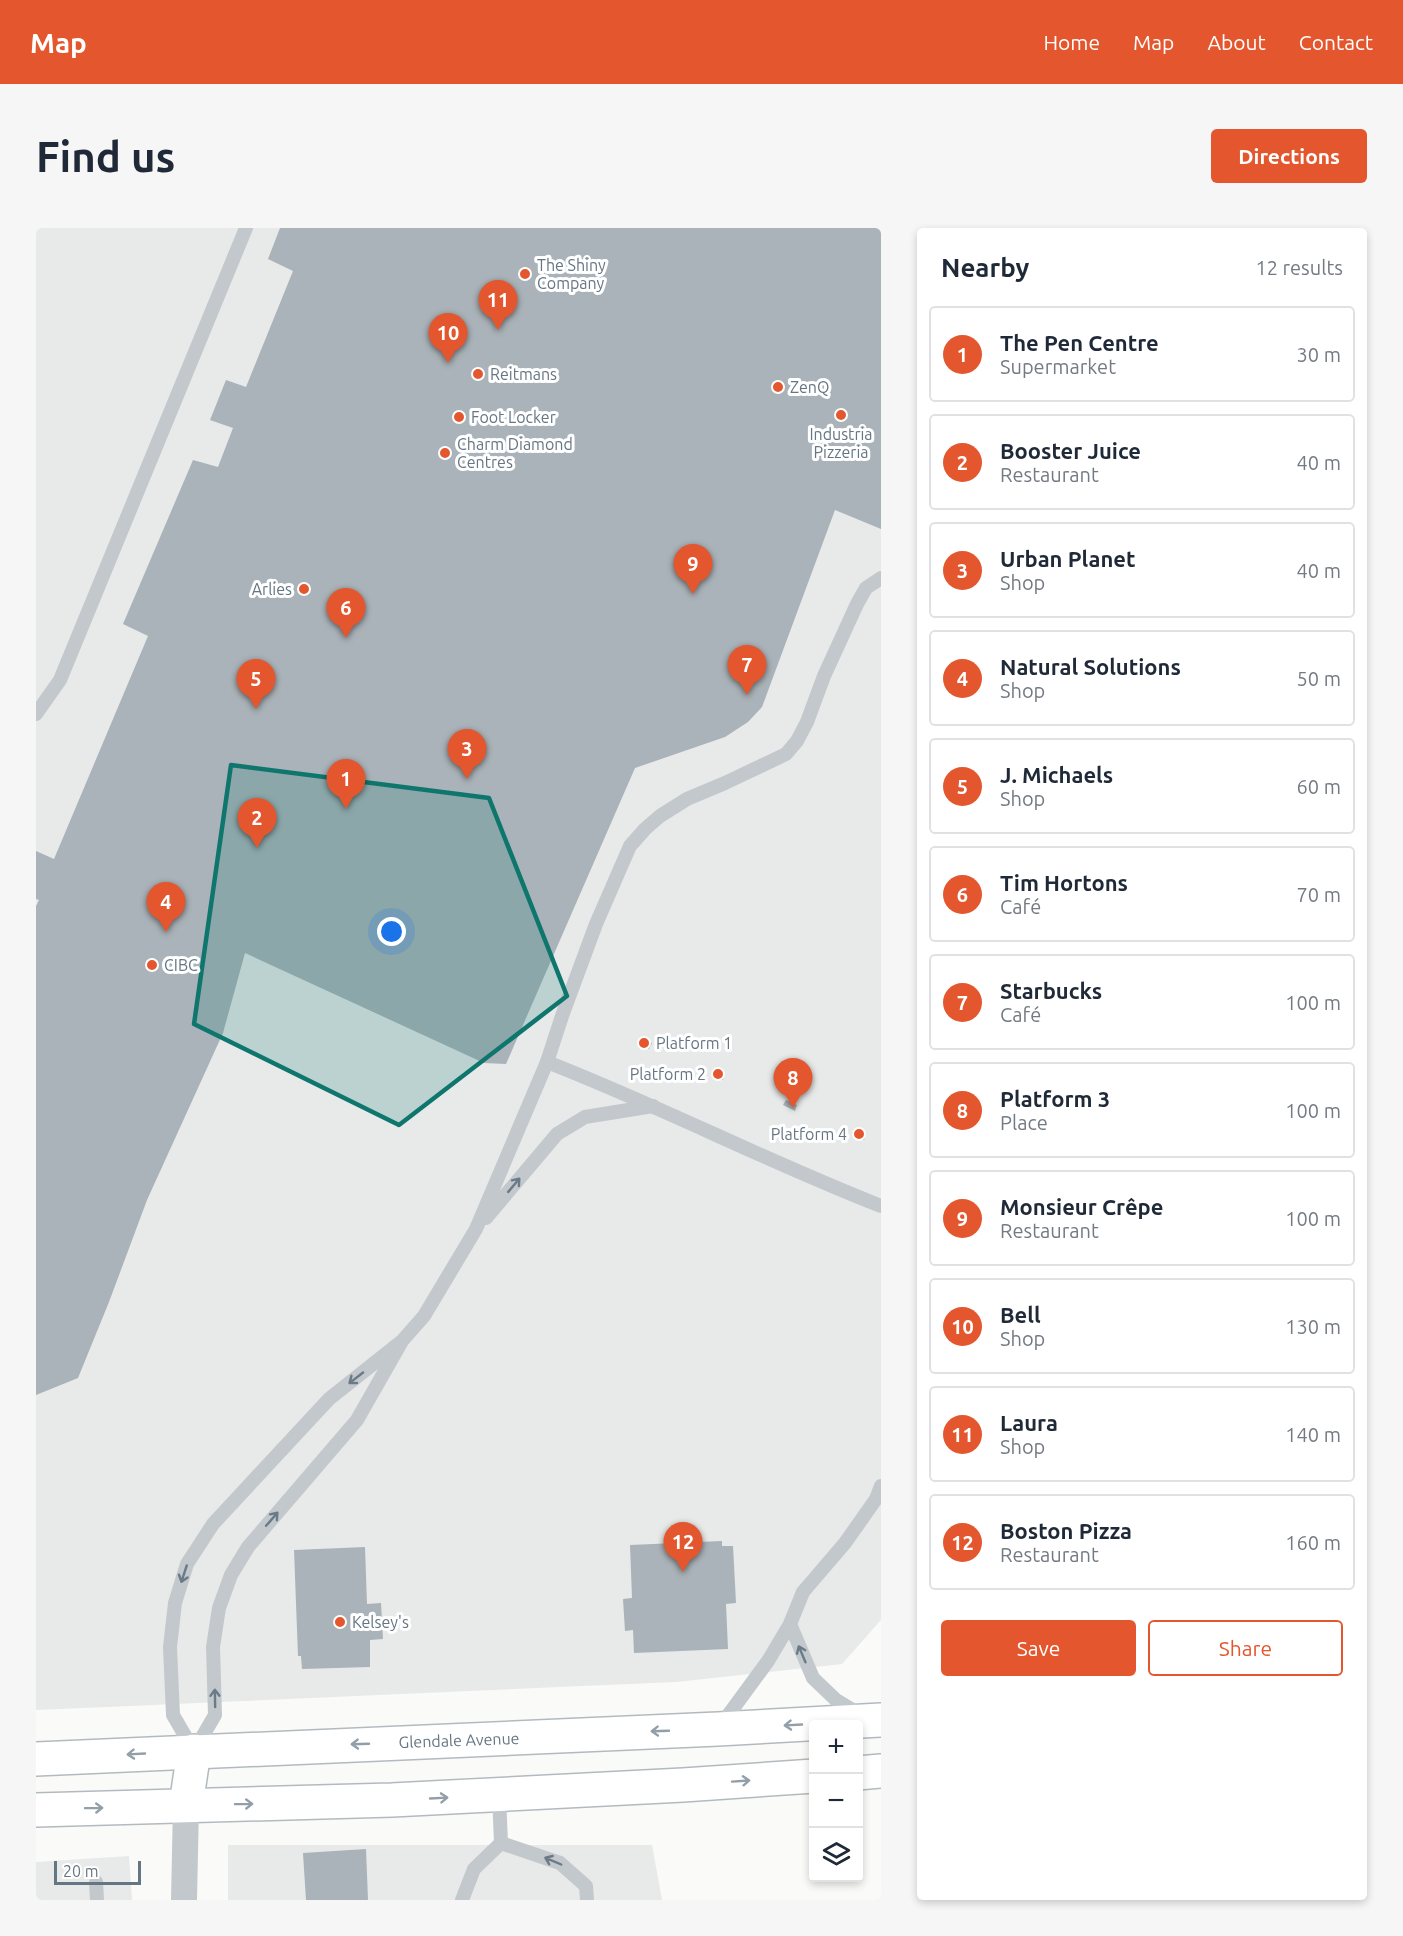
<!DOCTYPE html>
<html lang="en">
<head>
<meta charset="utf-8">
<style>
  body { margin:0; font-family:Ubuntu,sans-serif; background:#f6f6f7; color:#1f2937 }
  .controls { position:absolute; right:18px; bottom:18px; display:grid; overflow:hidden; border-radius:6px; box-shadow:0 3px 9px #0003 }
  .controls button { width:54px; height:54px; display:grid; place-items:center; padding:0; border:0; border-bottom:2px solid #e0e1e3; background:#fff; color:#1f2937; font:30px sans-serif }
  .scale { position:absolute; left:18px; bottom:15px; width:87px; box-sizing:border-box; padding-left:6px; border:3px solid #657683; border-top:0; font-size:16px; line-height:21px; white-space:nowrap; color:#657683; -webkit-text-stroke:4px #fff; paint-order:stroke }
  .you { position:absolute; left:356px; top:704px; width:21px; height:21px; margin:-15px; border:4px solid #fff; border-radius:50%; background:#1a73e8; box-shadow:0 0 0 9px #1a73e833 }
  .badge { display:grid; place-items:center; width:39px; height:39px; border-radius:50%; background:#e4572e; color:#fff; font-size:20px; font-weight:700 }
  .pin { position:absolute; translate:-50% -50px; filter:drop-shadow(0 2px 3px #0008) }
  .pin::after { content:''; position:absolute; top:32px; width:21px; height:18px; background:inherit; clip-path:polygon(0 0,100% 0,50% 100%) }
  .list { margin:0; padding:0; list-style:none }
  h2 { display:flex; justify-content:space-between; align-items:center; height:78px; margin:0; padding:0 24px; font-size:26px }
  h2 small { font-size:20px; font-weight:400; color:#747a83 }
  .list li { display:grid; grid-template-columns:39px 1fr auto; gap:18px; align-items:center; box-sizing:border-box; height:96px; margin:0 12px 12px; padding:0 12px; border:2px solid #e0e1e3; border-radius:6px }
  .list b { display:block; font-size:22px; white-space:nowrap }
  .list p { margin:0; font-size:20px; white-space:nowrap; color:#747a83 }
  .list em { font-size:20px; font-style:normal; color:#747a83 }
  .actions { display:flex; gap:12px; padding:18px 24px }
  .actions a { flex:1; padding:14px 0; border:2px solid #e4572e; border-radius:6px; text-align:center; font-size:21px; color:#e4572e }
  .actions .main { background:#e4572e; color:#fff }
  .icon { flex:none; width:33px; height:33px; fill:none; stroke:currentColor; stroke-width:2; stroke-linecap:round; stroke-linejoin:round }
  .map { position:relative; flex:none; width:845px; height:1672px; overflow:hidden; border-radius:6px }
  header { display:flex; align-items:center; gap:36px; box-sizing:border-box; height:84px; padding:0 30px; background:#e4572e; color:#fff }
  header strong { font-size:28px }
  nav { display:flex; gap:33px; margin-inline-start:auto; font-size:21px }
  .intro { display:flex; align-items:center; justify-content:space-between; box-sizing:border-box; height:144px; padding:0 36px }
  h1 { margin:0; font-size:42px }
  .button { padding:15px 27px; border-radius:6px; background:#e4572e; color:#fff; font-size:21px; font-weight:700 }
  main { display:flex; gap:36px; padding:0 36px }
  aside { flex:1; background:#fff; border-radius:6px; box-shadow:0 3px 9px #0003 }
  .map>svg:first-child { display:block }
  .built { fill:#e8e9e9 }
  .building { fill:#aab3b9 }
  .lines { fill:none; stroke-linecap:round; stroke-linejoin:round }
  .secondary-casing { stroke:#b3babf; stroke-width:36 }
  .lane { stroke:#c3c8cc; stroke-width:14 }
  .street { stroke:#c3c8cc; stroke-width:26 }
  .secondary { stroke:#fff; stroke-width:33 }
  .oneway { stroke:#6a7a87 }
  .oneway2 { stroke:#939fa8 }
  .marked { fill:#0f766e; fill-opacity:0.2; stroke:#0f766e; stroke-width:4.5; stroke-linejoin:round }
  .poi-dot { fill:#e4572e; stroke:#fff; stroke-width:2 }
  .labels { text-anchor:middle; stroke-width:6; stroke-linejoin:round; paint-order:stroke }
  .poi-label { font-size:16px; fill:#657683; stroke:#fff; text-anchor:start }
  .street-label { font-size:16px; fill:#657683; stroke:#fff }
</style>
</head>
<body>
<header>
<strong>Map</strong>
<nav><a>Home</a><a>Map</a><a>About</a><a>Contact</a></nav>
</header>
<div class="intro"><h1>Find us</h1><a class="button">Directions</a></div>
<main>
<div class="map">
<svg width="845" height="1672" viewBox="0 0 845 1672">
  <rect width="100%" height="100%" fill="#fafaf8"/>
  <!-- built -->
  <g class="built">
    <path d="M0,0H845V1392L806,1436L640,1454L0,1482Z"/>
    <path d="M192,1617H616L626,1672H192Z"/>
    <path d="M93,1628L96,1672H0V1634Z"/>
  </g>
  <!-- building -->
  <g class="building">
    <path d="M244,0H845V301L799,282L726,479L712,494L689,509L599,540L470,836L448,835L209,725L187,805L111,972L73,1074L42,1150L0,1167V678L3,672L0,671V623L18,631L112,408L87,396L157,232L182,239L197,200L174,192L190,152L210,159L257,43L232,31Z"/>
    <path d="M604,810L616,815L613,821L601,816Z"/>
    <path d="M677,841L689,846L687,852L675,847Z"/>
    <path d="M750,872L761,877L759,883L747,877Z"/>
    <path d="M818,901L830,906L828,912L816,906Z"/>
    <path d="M686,1313V1318H697L700,1375L690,1376L692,1421L598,1425L597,1402L589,1403L587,1371L596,1370L594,1317Z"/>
    <path d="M329,1319L331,1376L345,1375L347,1411L334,1412V1439L266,1441L265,1428H262L258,1322Z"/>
    <path d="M330,1621L332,1672H270L267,1625Z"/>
  </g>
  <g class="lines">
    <!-- secondary casing -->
    <g class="secondary-casing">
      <g id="secondary">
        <path d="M0,1531L682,1501L845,1492"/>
        <path d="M822,1545L845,1543"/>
        <path d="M150,1577L158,1523"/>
        <path d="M0,1582L356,1572L647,1557L778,1548"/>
      </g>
    </g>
    <!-- lane -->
    <g class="lane">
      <path d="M0,486L24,452L210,0"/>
      <path d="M511,834C624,878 732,934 845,978"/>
      <path d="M450,990L521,906L549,889L617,878"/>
      <path d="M366,1113L293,1171L177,1296L151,1336L139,1375L134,1419L137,1487L158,1523L179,1487L177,1419L183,1380L195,1347L212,1319L321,1192L366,1113L388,1088L440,1001L511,834L526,788L560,696L594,618L609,601L624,588L651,571L689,555L750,526L761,513L771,494L788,448L821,376L830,360L845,350"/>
      <path d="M754,1396L777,1450L800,1472L823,1486"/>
      <path d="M685,1497L732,1433L754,1396L767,1364L809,1315L840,1271L845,1258"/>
      <path d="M465,1615L524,1635L550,1658L551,1672"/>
      <path d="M60,1654L61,1672"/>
      <path d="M426,1672L438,1641L465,1615L463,1567"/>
    </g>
    <!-- street -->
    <path class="street" d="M148,1672L150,1577"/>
    <!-- secondary -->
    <use href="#secondary" class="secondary"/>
  </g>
  <!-- one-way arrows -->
  <defs><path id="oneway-shaft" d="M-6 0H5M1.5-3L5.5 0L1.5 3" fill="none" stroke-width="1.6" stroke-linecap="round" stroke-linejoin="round" transform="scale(1.5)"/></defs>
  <g class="oneway">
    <use href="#oneway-shaft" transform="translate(478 957) rotate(-50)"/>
    <use href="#oneway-shaft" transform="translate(320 1150) rotate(142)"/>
    <use href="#oneway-shaft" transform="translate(236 1291) rotate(-49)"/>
    <use href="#oneway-shaft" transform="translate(148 1346) rotate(108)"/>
    <use href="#oneway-shaft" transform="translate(766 1426) rotate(-113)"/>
    <use href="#oneway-shaft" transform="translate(179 1470) rotate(-91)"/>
    <use href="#oneway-shaft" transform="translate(517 1633) rotate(-157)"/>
  </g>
  <g class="oneway2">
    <use href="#oneway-shaft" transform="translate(757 1497) rotate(177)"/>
    <use href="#oneway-shaft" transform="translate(624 1503) rotate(178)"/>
    <use href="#oneway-shaft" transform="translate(324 1516) rotate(178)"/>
    <use href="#oneway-shaft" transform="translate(100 1526) rotate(177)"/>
    <use href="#oneway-shaft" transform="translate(705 1553) rotate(-4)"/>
    <use href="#oneway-shaft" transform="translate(403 1570) rotate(-3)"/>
    <use href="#oneway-shaft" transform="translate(208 1576) rotate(-1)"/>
    <use href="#oneway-shaft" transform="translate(58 1580) rotate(-1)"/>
  </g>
  <!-- marked area -->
  <path class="marked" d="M195,537L453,570L531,768L363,897L158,796Z"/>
  <!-- markers -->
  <g class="poi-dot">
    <circle cx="489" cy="46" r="6"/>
    <circle cx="442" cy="146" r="6"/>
    <circle cx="742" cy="159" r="6"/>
    <circle cx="805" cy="187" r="6"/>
    <circle cx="423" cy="189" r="6"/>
    <circle cx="409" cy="225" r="6"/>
    <circle cx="268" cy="361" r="6"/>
    <circle cx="116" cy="737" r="6"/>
    <circle cx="608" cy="815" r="6"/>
    <circle cx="682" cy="846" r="6"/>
    <circle cx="823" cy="906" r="6"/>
    <circle cx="304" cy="1394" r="6"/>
  </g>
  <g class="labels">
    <!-- poi labels -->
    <g class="poi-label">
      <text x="501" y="43">The Shiny<tspan x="501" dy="18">Company</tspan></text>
      <text x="454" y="152">Reitmans</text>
      <text x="754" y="165">ZenQ</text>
      <text x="435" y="195">Foot Locker</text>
      <text x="805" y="212" text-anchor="middle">Industria<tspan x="805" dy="18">Pizzeria</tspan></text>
      <text x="421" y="222">Charm Diamond<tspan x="421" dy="18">Centres</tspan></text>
      <text x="256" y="367" text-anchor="end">Arlies</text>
      <text x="128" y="743">CIBC</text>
      <text x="620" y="821">Platform 1</text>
      <text x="670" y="852" text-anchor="end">Platform 2</text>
      <text x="811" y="912" text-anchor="end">Platform 4</text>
      <text x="316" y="1400">Kelsey's</text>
    </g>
    <!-- street labels -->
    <g class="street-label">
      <text transform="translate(423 1512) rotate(-2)" y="6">Glendale Avenue</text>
    </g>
  </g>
</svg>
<div class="controls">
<button>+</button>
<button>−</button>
<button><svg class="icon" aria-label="layers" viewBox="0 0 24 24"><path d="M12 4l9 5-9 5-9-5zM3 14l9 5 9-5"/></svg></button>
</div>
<div class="scale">20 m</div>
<div class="you"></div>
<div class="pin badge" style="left:310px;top:581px">1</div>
<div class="pin badge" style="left:221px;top:620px">2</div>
<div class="pin badge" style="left:431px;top:551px">3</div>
<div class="pin badge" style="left:130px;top:704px">4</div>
<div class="pin badge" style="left:220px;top:481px">5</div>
<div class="pin badge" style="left:310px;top:410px">6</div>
<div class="pin badge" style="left:711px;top:467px">7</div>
<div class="pin badge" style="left:757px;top:880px">8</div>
<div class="pin badge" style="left:657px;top:366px">9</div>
<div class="pin badge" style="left:412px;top:135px">10</div>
<div class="pin badge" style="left:462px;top:102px">11</div>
<div class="pin badge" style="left:647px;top:1344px">12</div>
</div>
<aside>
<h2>Nearby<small>12 results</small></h2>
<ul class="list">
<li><span class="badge">1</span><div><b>The Pen Centre</b><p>Supermarket</p></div><em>30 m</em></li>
<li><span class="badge">2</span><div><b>Booster Juice</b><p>Restaurant</p></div><em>40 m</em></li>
<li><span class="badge">3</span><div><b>Urban Planet</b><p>Shop</p></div><em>40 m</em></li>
<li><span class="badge">4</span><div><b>Natural Solutions</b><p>Shop</p></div><em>50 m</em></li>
<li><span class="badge">5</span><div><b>J. Michaels</b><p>Shop</p></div><em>60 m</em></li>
<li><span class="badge">6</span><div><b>Tim Hortons</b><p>Café</p></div><em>70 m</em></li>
<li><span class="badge">7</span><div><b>Starbucks</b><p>Café</p></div><em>100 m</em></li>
<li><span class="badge">8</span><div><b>Platform 3</b><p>Place</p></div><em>100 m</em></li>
<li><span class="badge">9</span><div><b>Monsieur Crêpe</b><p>Restaurant</p></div><em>100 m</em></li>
<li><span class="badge">10</span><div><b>Bell</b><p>Shop</p></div><em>130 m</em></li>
<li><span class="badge">11</span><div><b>Laura</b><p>Shop</p></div><em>140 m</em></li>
<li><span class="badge">12</span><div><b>Boston Pizza</b><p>Restaurant</p></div><em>160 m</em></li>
</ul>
<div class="actions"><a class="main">Save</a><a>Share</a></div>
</aside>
</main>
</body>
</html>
